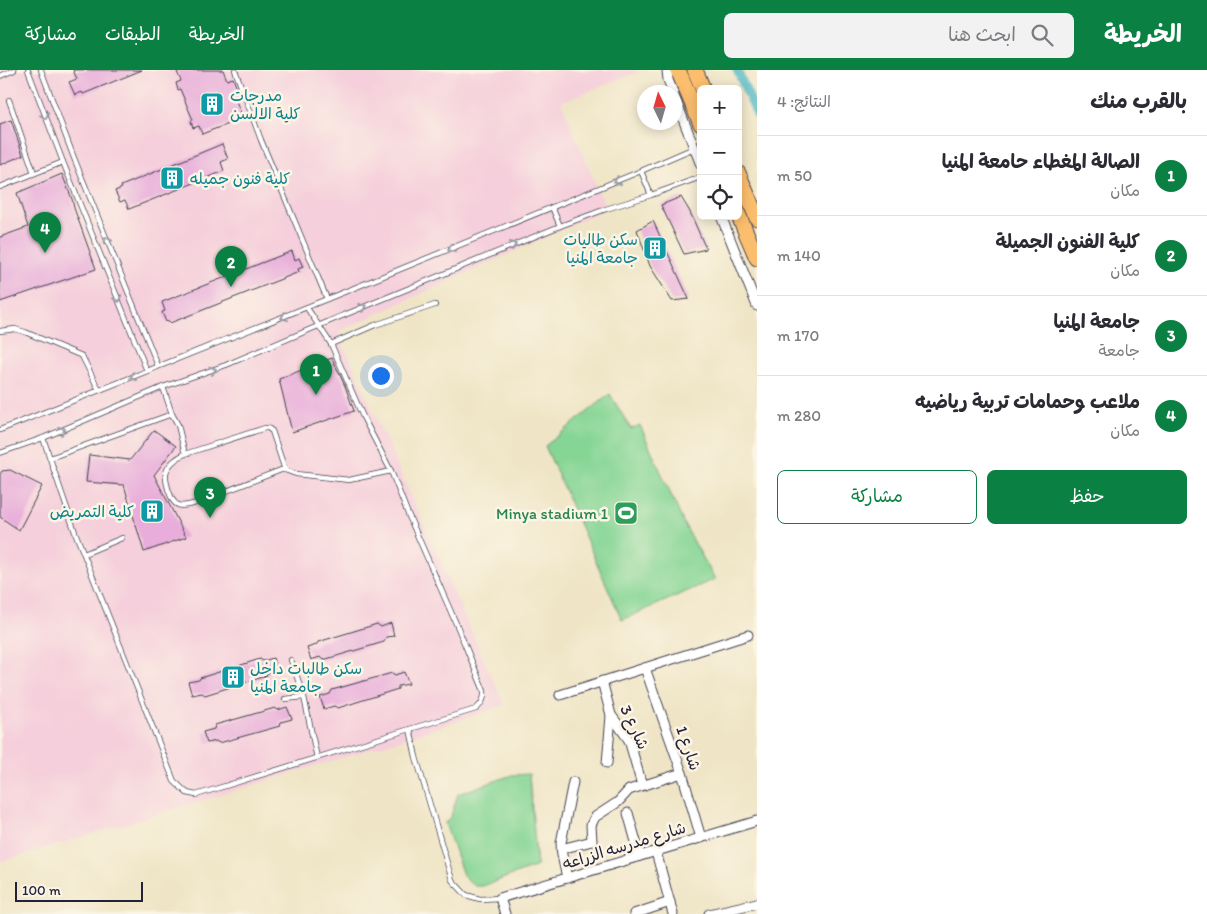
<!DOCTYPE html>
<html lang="ar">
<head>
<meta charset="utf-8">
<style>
  body { margin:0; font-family:Itim,"Playpen Sans Arabic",sans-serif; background:#f2f2f3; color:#2b2b33; direction:rtl }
  .controls { position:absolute; right:15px; top:15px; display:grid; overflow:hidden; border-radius:8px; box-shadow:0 2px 12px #0003 }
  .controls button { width:45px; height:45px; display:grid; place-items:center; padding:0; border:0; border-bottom:1px solid #e1e1e2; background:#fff; color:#2b2b33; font:25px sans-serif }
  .compass { position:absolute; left:637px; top:15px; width:45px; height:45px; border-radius:50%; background:#fff; box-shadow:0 2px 12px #0003; rotate:355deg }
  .scale { position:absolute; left:15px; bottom:12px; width:128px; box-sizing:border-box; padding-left:5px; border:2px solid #22223b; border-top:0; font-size:14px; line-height:18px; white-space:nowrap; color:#22223b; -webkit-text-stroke:4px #fcf5e5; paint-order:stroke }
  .you { position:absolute; left:380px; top:305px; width:18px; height:18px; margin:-12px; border:4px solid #fff; border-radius:50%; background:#1a73e8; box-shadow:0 0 0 8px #1a73e833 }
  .badge { display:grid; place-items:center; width:32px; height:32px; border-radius:50%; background:#0b8043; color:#fff; font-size:16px; font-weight:700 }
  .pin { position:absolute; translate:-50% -41px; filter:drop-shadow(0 1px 2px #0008) }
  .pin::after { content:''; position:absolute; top:26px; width:18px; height:15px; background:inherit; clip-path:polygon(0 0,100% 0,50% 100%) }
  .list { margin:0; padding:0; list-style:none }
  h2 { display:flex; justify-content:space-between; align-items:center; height:65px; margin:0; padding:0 20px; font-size:21px }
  h2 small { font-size:16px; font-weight:400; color:#7c7c81 }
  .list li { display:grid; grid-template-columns:32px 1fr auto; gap:15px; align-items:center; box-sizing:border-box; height:80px; padding:0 20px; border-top:1px solid #e1e1e2 }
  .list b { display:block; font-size:19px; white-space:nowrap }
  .list p { margin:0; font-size:16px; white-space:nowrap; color:#7c7c81 }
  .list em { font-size:16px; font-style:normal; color:#7c7c81 }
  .actions { display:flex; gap:10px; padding:15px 20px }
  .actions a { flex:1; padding:11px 0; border:1px solid #0b8043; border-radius:8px; text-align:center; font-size:18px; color:#0b8043 }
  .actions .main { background:#0b8043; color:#fff }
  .icon { flex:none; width:28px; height:28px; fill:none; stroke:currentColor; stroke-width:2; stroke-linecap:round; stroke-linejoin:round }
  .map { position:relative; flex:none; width:757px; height:844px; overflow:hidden; direction:ltr }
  header { display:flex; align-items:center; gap:30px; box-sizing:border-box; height:70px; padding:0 25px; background:#0b8043; color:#fff }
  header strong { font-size:24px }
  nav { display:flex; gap:28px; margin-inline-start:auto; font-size:18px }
  .search { width:350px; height:45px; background:#f2f2f3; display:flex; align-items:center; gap:12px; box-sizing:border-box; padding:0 18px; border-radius:8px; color:#7c7c81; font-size:19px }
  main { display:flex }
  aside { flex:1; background:#fff }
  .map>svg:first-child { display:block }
  .built { fill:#f5cfdb }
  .green { fill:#85d594; stroke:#547c68 }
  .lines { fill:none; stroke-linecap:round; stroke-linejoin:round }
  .canal { stroke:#47b5c3; stroke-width:9 }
  .building { fill:#e8adda }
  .service-casing { stroke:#413f50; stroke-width:6 }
  .minor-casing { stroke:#413f50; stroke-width:11 }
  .trunk-casing { stroke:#413f50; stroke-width:17 }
  .service { stroke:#fff; stroke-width:4.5 }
  .minor { stroke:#fff; stroke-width:9 }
  .trunk { stroke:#fbbe6e; stroke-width:15 }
  .oneway { stroke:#9c9ca7 }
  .labels { text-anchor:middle; stroke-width:5; stroke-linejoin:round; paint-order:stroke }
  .culture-label { font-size:16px; fill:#0d838f; stroke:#fcf5e5; text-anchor:start }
  .leisure-label { font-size:16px; fill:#27864d; stroke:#fcf5e5; text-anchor:end }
  .street-label { font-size:16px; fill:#22223b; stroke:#fcf5e5 }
</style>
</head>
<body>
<header>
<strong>الخريطة</strong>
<div class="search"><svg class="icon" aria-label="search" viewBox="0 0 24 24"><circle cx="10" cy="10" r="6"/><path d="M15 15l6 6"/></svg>ابحث هنا</div>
<nav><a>الخريطة</a><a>الطبقات</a><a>مشاركة</a></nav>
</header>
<main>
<aside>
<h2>بالقرب منك<small>النتائج: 4</small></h2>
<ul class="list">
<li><span class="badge">1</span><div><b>الصالة المغطاء حامعة المنيا</b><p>مكان</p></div><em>50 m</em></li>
<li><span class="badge">2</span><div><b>كلية الفنون الجميلة</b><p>مكان</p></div><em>140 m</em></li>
<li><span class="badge">3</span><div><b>جامعة المنيا</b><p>جامعة</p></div><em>170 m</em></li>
<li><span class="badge">4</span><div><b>ملاعب وحمامات تربية رياضيه</b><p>مكان</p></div><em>280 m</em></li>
</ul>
<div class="actions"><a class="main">حفظ</a><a>مشاركة</a></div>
</aside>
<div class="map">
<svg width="757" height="844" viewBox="0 0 757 844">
  <rect width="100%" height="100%" fill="#fcf5e5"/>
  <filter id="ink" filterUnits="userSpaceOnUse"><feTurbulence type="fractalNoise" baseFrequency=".02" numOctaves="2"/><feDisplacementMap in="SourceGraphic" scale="10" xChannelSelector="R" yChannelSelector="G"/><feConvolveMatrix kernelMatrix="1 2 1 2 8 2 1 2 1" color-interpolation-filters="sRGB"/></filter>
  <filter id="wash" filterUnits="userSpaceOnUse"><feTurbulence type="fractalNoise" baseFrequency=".0096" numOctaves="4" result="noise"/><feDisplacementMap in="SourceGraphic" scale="20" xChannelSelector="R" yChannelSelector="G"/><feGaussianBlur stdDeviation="1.12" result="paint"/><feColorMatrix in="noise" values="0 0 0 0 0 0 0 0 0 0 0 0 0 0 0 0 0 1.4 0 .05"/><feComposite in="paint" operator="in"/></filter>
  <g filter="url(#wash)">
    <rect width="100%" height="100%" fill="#efe5c6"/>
    <!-- built -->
    <path class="built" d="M0,0H637L638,2L561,32L606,139L338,262L504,635L400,670L0,792Z"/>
    <!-- green -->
    <g class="green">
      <path d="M610,324L631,359L640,355L684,454L715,509L622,550L545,376Z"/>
      <path d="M529,704L537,796L483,816H474L463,805L445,753L451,746L458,724L512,705Z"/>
    </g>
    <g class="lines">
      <!-- canal -->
      <path class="canal" d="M737,0L757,45"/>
    </g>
    <g id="blocks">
      <!-- building -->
      <g class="building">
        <path d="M73,0H142L83,24L82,22L75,25L69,12L77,9Z"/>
        <path d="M182,0H223L227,10L233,8L237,19L232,21L243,48L202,64L199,56L193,58L191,51L193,50L180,19L178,20L176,13L181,11L177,2Z"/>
        <path d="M11,50L23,85L0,95V54Z"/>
        <path d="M222,74L228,89L221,92L224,101L129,139L125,130L120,132L115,121L122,118L121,116Z"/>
        <path d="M62,104L72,129L74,138L96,199L0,232V167L28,157L17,123Z"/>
        <path d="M681,127L690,142L706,179L684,184L661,135Z"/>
        <path d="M653,151L689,229L672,231L650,196L637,160Z"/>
        <path d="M292,181L295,190L299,188L303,197L298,199L299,202L170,253L169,251L166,252L162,242L165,241L162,232Z"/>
        <path d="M332,288L345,316L354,341L292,362L279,309Z"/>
        <path d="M154,360L176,376L154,405L186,467L144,482L124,415L86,412L89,385L130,390Z"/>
        <path d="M10,400L42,416L19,460L0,447V404L2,401Z"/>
        <path d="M391,553L394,566L386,567L384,572L323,590L320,587L311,590L307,578L316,575L318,572L377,554L381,557Z"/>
        <path d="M273,588L277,601L267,603L266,606L205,625L202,623L192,625L188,612L199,610L200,608L260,589L263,591Z"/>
        <path d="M404,602L409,614L398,616V619L338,638L334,636L324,639L320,627L330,624L332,620L392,603L395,605Z"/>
        <path d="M287,637L292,649L281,652L280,656L219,673L216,671L207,673L203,662L214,659L215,655L275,638L278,640Z"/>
      </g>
    </g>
  </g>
  <g filter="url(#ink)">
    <use href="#blocks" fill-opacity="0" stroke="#413f50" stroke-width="1"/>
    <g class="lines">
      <!-- service casing -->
      <g class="service-casing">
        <g id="service">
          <path d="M28,0L63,92L147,301"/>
          <path d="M41,0L74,88L158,296"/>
          <path d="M235,0L261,70L327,229"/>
          <path d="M0,6L14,0"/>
          <path d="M9,30L34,103"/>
          <path d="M641,101L651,125"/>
          <path d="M0,117L63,92"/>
          <path d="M552,137L560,156"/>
          <path d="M307,238L331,274L363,347L391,401L408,444L458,558L484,621C485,629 482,634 476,639L410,659"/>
          <path d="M0,261L15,259L25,262L82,286L99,320"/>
          <path d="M331,274L375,255L435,235"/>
          <path d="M163,317L172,344L178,355L185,384C178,387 168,394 166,403C165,410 170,432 178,435C183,437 188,435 193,434L281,400H285L296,404L349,410L391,401"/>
          <path d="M0,360L327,229L641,101L694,78"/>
          <path d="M43,368L75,462L174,711L187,723L196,725L410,659L416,687L452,810L466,825L480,829L500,828"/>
          <path d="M0,383L43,368L163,317L226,295L337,248L560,156L606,139L651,125L701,107"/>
          <path d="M185,384L265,358H268L272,361L285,400"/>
          <path d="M50,388L172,344"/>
          <path d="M84,484L122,468"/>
          <path d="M291,590L304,627L317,688"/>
          <path d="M285,629L304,627"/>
        </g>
      </g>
      <!-- minor casing -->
      <g class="minor-casing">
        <g id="minor">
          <path d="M667,0L668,10L673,22"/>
          <path d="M674,26L701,95"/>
          <path d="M721,146L757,236"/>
          <path d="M645,598L682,703L701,768"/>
          <path d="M602,611L611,645L629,670L642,715"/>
          <path d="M560,625L748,565"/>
          <path d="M607,693L611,646"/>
          <path d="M628,743L640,786"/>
          <path d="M561,779L592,771L591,755L595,747L618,732L629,720L682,703"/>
          <path d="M656,782L673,844"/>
          <path d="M567,808L562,785L561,773L573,712"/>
          <path d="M505,844L500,828L757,751"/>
          <path d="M634,844L670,832"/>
          <path d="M709,844L757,833"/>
        </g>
      </g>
      <!-- trunk casing -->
      <g class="trunk-casing">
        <g id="trunk">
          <path d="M678,0L701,54"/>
          <path d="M695,0L703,19"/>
          <path d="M738,103L757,148"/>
          <path d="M738,144L757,188"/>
        </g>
      </g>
      <!-- service -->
      <use href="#service" class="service"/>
      <!-- minor -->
      <use href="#minor" class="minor"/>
      <!-- trunk -->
      <use href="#trunk" class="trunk"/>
    </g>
    <!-- one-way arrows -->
    <defs><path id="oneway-chevron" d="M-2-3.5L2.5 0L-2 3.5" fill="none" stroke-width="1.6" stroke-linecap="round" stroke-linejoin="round" transform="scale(1.25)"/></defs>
    <g class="oneway">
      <use href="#oneway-chevron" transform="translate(45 46) rotate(69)"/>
      <use href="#oneway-chevron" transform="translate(617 111) rotate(158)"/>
      <use href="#oneway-chevron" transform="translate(107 170) rotate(-112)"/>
      <use href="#oneway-chevron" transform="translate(513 175) rotate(-24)"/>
      <use href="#oneway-chevron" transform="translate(451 179) rotate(158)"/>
      <use href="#oneway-chevron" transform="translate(118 229) rotate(68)"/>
      <use href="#oneway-chevron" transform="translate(363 237) rotate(-22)"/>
      <use href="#oneway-chevron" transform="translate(284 247) rotate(158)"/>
      <use href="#oneway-chevron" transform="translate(213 300) rotate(-19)"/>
      <use href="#oneway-chevron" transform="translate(133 307) rotate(158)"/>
      <use href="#oneway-chevron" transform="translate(62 360) rotate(-23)"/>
    </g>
  </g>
  <!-- icons -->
  <defs>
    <g id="building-square" transform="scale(1.25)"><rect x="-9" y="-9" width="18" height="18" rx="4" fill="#0f9aa8" stroke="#fcf5e5"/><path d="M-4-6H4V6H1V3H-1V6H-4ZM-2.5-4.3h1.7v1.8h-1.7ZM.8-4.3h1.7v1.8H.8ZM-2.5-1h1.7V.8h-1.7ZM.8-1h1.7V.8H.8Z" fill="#fff"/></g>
    <g id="stadium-square" transform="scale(1.25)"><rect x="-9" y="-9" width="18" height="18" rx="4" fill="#2e9e5b" stroke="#fcf5e5"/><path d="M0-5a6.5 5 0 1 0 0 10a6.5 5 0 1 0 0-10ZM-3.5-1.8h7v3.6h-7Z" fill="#fff"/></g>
  </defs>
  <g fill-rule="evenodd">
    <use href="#building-square" x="212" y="34"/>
    <use href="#building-square" x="172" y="108"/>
    <use href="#building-square" x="655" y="178"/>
    <use href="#building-square" x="152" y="441"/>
    <use href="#stadium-square" x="626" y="443"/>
    <use href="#building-square" x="233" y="607"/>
  </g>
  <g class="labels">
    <!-- culture labels -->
    <g class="culture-label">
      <text x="230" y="31">مدرجات<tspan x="230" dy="18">كلية الالسن</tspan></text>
      <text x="190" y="114">كلية فنون جميله</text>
      <text x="638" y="175" text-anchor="end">سكن طاليات<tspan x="638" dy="18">جامعة المنيا</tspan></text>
      <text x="134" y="447" text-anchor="end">كلية التمريض</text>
      <text x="250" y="604">سكن طالبات داخل<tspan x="250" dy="18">جامعة المنيا</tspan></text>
    </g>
    <!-- leisure labels -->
    <g class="leisure-label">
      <text x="608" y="449">Minya stadium 1</text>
    </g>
    <!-- street labels -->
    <g class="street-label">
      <text transform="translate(635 657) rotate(65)" y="6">شارع 3</text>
      <text transform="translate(689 678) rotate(71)" y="6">شارع 1</text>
      <text transform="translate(624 775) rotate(-17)" y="6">شارع مدرسه الزراعه</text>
    </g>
  </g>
</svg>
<div class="controls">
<button>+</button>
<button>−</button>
<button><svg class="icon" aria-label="locate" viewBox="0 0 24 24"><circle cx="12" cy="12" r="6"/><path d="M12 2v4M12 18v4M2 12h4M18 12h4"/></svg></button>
</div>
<svg class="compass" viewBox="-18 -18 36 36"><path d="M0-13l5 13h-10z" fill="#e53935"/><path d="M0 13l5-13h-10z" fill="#7c7c81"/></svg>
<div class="scale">100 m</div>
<div class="you"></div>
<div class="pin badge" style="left:316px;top:325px">1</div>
<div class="pin badge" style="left:231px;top:217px">2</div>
<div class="pin badge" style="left:210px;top:448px">3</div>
<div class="pin badge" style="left:45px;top:183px">4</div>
</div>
</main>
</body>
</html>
